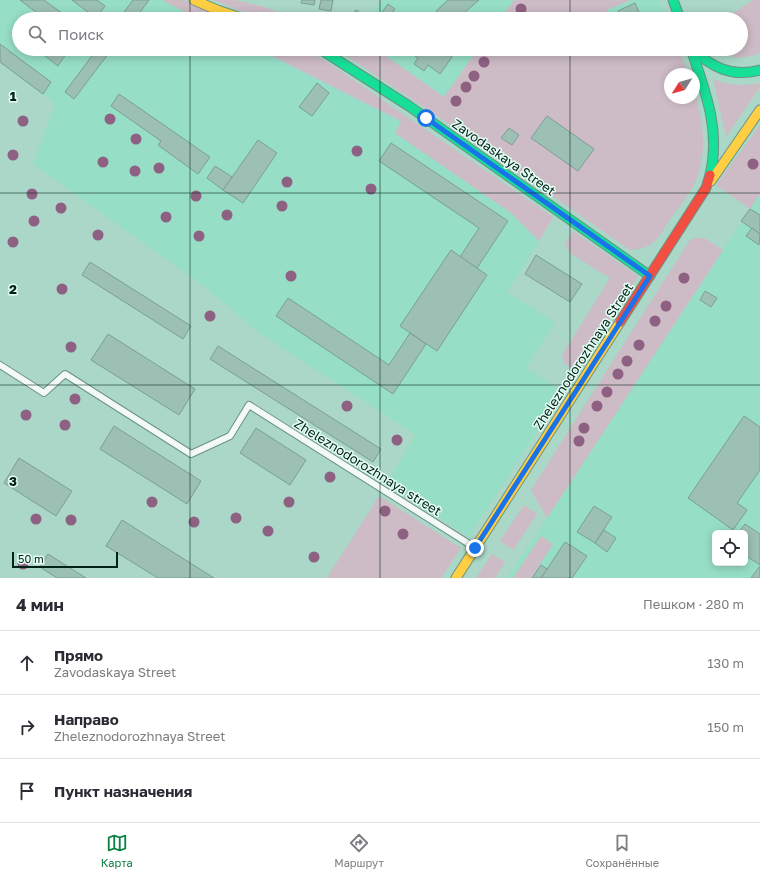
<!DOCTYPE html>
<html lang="ru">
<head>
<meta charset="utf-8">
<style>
  body { margin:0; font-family:"Golos Text",sans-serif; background:#f7f7f7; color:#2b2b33 }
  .controls { position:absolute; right:12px; bottom:12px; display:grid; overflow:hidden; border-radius:6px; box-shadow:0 2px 10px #0003 }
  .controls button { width:36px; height:36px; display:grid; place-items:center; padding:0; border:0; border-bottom:1px solid #e1e1e2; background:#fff; color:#2b2b33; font:20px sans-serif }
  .compass { position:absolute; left:664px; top:68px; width:36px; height:36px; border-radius:50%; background:#fff; box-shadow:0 2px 10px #0003; rotate:233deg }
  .scale { position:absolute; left:12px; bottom:10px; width:106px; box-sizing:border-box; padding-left:4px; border:2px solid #002319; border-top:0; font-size:11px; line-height:14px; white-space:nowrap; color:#002319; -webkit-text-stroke:3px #e6fdf4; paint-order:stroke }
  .stop { position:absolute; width:12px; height:12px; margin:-9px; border:3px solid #1a73e8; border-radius:50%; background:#fff }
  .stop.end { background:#1a73e8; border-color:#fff; box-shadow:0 1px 4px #0008 }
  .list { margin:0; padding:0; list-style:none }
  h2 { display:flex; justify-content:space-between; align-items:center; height:52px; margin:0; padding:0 16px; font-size:17px }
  h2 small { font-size:13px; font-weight:400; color:#7c7c81 }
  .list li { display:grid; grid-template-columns:26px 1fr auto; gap:12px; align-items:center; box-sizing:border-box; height:64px; padding:0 16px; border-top:1px solid #e1e1e2 }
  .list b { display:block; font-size:15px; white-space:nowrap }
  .list p { margin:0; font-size:13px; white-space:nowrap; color:#7c7c81 }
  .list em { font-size:13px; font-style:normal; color:#7c7c81 }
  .icon { flex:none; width:22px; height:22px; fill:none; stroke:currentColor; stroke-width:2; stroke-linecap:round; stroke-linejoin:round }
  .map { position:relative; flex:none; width:760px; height:578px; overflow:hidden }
  .search { position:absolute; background:#fff; box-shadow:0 2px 10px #0003; left:12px; right:12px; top:12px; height:44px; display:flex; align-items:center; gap:10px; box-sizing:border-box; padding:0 14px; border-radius:22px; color:#7c7c81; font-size:15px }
  .sheet { height:244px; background:#fff }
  nav { display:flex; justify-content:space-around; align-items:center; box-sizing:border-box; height:56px; border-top:1px solid #e1e1e2; background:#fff; font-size:11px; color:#7c7c81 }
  nav a { display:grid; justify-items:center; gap:2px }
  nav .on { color:#0b8043 }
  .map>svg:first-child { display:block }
  .built { fill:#97dec6; fill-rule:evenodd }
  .green { fill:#cdbbc5 }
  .building { fill:#9dc0b4; stroke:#7b9f93 }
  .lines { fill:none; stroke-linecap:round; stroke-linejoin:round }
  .lane-casing { stroke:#6c9286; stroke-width:8 }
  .fast-casing { stroke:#6c9286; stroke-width:11 }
  .slow-casing { stroke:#6c9286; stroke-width:11 }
  .jam-casing { stroke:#6c9286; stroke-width:11 }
  .lane { stroke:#f2f9f7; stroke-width:6 }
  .fast { stroke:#16e098; stroke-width:9 }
  .slow { stroke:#ffcf43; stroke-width:9 }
  .jam { stroke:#f24e42; stroke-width:9 }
  .tree { fill:#8e6183 }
  .route { stroke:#1a73e8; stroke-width:5 }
  .grid { fill:none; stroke:#002319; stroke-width:1; stroke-opacity:0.55 }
  .labels { text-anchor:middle; stroke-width:3; stroke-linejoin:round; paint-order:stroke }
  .street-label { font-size:13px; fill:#002319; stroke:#e6fdf4 }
  .grid-label { font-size:13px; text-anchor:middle; font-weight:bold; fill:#002319; stroke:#e6fdf4; stroke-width:3; stroke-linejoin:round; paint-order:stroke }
</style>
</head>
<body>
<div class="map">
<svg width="760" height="578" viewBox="0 0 760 578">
  <rect width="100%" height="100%" fill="#aad7c7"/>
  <!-- built -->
  <g class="built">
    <path d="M0,0H162L199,19H19V49H258L401,121L396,133L511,213L539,241L507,292L555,322L526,368L563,391L469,537L386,484L416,435L258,332L208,289L33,164L55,104L0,62Z"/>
    <path d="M382,0H514L500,19H369Z"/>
    <path d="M631,0H659L667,19H611L607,10Z"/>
    <path d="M376,49H478L444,97Z"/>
    <path d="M760,193V578H507L575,476ZM715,533H745V563H715Z"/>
  </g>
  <!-- green -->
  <g class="green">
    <path d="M162,0H183L225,19H199Z"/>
    <path d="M213,0H235L264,7L298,19H269L241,11Z"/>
    <path d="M514,0H631L607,10L611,19H500Z"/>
    <path d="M753,0H760V53C744,60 729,59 716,49H741V19H723L726,18Z"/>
    <path d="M258,49H302L324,60L553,217L539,241L511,213L395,133L401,121Z"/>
    <path d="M336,49H376L444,97L478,49H675L681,55L688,74H670V98H694V90C703,118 708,151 696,180C691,193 679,206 671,218C658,237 655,249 630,250L433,113Z"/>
    <path d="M713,79C733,86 739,86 760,83V87L726,137Z"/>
    <path d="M760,125V193L750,209L716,185Z"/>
    <path d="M573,231L638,276L576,371L565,364L562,355L610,278L570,253L565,244Z"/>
    <path d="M695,238H704L723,250L547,518L531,490L690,240Z"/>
    <path d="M379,496L461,548L441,578H327Z"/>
    <path d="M524,505L537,514L513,550L500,541Z"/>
    <path d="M541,536L553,544L531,578H513Z"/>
    <path d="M492,554L505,562L495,578H476Z"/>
  </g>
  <!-- building -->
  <g class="building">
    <path d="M20,0H44L70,19H45Z"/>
    <path d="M72,0H97L105,6L96,18Z"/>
    <path d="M133,0H149L135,19H119Z"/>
    <path d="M302,0H315L314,5L301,3Z"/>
    <path d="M321,0H333L331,11L319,9Z"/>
    <path d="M448,0H479L457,19H443L436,11Z"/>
    <path d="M635,3L642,19H621L618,11Z"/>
    <path d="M388,4L395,9L388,19H386L380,15Z"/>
    <path d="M356,10L368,18L367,19H350Z"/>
    <path d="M0,44L51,82L43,94L0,62Z"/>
    <path d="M36,49H59L66,54L58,66Z"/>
    <path d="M97,49H112L74,99L65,92Z"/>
    <path d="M405,49H441L452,57L440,74L428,65L424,71L414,64L418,58Z"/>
    <path d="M317,83L329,93L312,116L299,107Z"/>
    <path d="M119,94L210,157L198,174L158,145L161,141L111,106Z"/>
    <path d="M547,116L594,149L578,171L531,138Z"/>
    <path d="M509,128L519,135L512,145L501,138Z"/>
    <path d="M258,140L277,153L243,203L223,190Z"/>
    <path d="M391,143L508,221L477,268L460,257L479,228L379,161Z"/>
    <path d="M215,166L232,177L223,190L207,178Z"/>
    <path d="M750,209L760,215V234L741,221Z"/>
    <path d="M752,228L760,234L759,245L746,236Z"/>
    <path d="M451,250L487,275L437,351L400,326Z"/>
    <path d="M536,255L582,284L570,302L525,274Z"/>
    <path d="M90,262L191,326L183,339L82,275Z"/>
    <path d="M705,291L717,298L711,307L700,300Z"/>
    <path d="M288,298L389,365L410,333L426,344L393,394L276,316Z"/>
    <path d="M108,334L195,389L179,415L91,360Z"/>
    <path d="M218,346L381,449L373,462L210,359Z"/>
    <path d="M744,416L760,427V470L737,503L747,510L733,530L688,498Z"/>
    <path d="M114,426L201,481L187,504L100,449Z"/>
    <path d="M256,428L306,460L290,485L240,453Z"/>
    <path d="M19,458L72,491L56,516L4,483Z"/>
    <path d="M594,506L612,517L595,543L577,532Z"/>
    <path d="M122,520L214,578H158L106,546Z"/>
    <path d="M745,524L760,534V565L745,555V533H738Z"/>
    <path d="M604,530L616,538L607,552L595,543Z"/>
    <path d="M565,542L587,556L572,578H541Z"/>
    <path d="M48,554L86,578H57L40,567Z"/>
    <path d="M541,565L547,569L541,578H532Z"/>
    <path d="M760,566V578H751Z"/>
  </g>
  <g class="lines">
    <!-- lane casing -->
    <g class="lane-casing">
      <path id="lane" d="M0,365L44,393L65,374L191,454L230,436L249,405L474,547"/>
    </g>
    <!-- fast casing -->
    <g class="fast-casing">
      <g id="fast">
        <path d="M673,0L680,19"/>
        <path d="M320,49L409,106L650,276"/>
        <path d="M691,49C713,67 731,78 760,70"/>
        <path d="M691,49C705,90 721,131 710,175"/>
      </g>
    </g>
    <!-- slow casing -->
    <g class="slow-casing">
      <g id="slow">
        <path d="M194,0L217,10L244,19"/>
        <path d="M711,181L760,110"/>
        <path d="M456,578L620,322"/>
      </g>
    </g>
    <!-- jam casing -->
    <g class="jam-casing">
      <path id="jam" d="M620,322L706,188L710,175"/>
    </g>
    <!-- lane -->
    <use href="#lane" class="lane"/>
    <!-- fast -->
    <use href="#fast" class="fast"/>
    <!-- slow -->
    <use href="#slow" class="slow"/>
    <!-- jam -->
    <use href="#jam" class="jam"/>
  </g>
  <!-- trees -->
  <g class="tree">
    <circle cx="521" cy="9" r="5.5"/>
    <circle cx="484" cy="62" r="5.5"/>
    <circle cx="474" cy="76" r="5.5"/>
    <circle cx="466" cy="87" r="5.5"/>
    <circle cx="456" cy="101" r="5.5"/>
    <circle cx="110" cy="119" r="5.5"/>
    <circle cx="23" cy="121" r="5.5"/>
    <circle cx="136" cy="139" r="5.5"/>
    <circle cx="357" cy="151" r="5.5"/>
    <circle cx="13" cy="155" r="5.5"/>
    <circle cx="103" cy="162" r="5.5"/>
    <circle cx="753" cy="164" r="5.5"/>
    <circle cx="159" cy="168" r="5.5"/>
    <circle cx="135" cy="171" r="5.5"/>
    <circle cx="287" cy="182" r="5.5"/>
    <circle cx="371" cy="189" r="5.5"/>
    <circle cx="32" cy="194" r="5.5"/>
    <circle cx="196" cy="196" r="5.5"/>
    <circle cx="282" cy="206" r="5.5"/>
    <circle cx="61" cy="208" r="5.5"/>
    <circle cx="227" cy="215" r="5.5"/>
    <circle cx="166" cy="217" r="5.5"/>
    <circle cx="34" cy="221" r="5.5"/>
    <circle cx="98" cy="235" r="5.5"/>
    <circle cx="199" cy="236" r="5.5"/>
    <circle cx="13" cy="242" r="5.5"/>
    <circle cx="291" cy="276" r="5.5"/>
    <circle cx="684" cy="278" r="5.5"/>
    <circle cx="62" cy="289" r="5.5"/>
    <circle cx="666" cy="306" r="5.5"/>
    <circle cx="210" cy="316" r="5.5"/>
    <circle cx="655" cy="321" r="5.5"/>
    <circle cx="639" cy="345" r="5.5"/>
    <circle cx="71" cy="347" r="5.5"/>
    <circle cx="627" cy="361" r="5.5"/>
    <circle cx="618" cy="374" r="5.5"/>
    <circle cx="607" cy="392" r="5.5"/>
    <circle cx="75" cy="399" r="5.5"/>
    <circle cx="347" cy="406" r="5.5"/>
    <circle cx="597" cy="406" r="5.5"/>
    <circle cx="26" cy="415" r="5.5"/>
    <circle cx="65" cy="425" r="5.5"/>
    <circle cx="584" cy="428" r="5.5"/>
    <circle cx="397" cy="440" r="5.5"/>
    <circle cx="579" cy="441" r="5.5"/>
    <circle cx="330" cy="477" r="5.5"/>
    <circle cx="152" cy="502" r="5.5"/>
    <circle cx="289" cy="502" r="5.5"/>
    <circle cx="385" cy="511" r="5.5"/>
    <circle cx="236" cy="518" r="5.5"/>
    <circle cx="36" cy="519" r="5.5"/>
    <circle cx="71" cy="520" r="5.5"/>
    <circle cx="194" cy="522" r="5.5"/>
    <circle cx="268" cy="531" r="5.5"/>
    <circle cx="403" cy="534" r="5.5"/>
    <circle cx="314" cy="557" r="5.5"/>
    <circle cx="23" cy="564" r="5.5"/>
  </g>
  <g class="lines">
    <!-- route -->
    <path class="route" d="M426,118L650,276L475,548"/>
  </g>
  <!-- grid -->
  <path class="grid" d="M190,0V19M380,0V19M570,0V19M190,49V578M380,49V578M570,49V578M0,193H760M0,385H760"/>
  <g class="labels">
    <!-- street labels -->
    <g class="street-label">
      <text transform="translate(504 157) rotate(35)" y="5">Zavodaskaya Street</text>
      <text transform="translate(583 356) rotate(-57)" y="5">Zheleznodorozhnaya Street</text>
      <text transform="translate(368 467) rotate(32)" y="5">Zheleznodorozhnaya street</text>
    </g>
  </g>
  <g class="grid-label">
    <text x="13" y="101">1</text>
    <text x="13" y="294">2</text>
    <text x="13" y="486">3</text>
  </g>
</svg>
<div class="controls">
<button><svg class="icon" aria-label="locate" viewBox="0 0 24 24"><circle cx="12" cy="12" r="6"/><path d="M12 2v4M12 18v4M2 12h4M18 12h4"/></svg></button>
</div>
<svg class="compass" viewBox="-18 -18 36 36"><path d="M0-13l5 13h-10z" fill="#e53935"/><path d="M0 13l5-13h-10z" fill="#7c7c81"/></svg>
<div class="scale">50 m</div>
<div class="stop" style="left:426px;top:118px"></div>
<div class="stop end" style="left:475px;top:548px"></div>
<div class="search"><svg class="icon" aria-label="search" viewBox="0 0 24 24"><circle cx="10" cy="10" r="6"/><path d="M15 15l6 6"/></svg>Поиск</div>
</div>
<section class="sheet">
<h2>4 мин<small>Пешком · 280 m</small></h2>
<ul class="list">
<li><svg class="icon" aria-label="ahead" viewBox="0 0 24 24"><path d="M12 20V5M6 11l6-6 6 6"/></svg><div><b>Прямо</b><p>Zavodaskaya Street</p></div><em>130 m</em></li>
<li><svg class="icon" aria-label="right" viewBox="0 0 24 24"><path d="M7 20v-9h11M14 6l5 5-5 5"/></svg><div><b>Направо</b><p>Zheleznodorozhnaya Street</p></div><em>150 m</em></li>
<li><svg class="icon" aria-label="arrive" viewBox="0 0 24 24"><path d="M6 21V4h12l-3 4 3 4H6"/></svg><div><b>Пункт назначения</b></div></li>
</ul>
</section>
<nav>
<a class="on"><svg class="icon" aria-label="map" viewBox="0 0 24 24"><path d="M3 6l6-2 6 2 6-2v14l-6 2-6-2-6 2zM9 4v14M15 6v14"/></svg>Карта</a>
<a><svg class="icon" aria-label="directions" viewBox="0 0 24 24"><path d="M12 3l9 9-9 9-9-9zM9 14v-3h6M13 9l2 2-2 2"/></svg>Маршрут</a>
<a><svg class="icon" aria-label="saved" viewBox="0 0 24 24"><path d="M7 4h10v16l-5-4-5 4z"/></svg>Сохранённые</a>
</nav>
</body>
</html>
